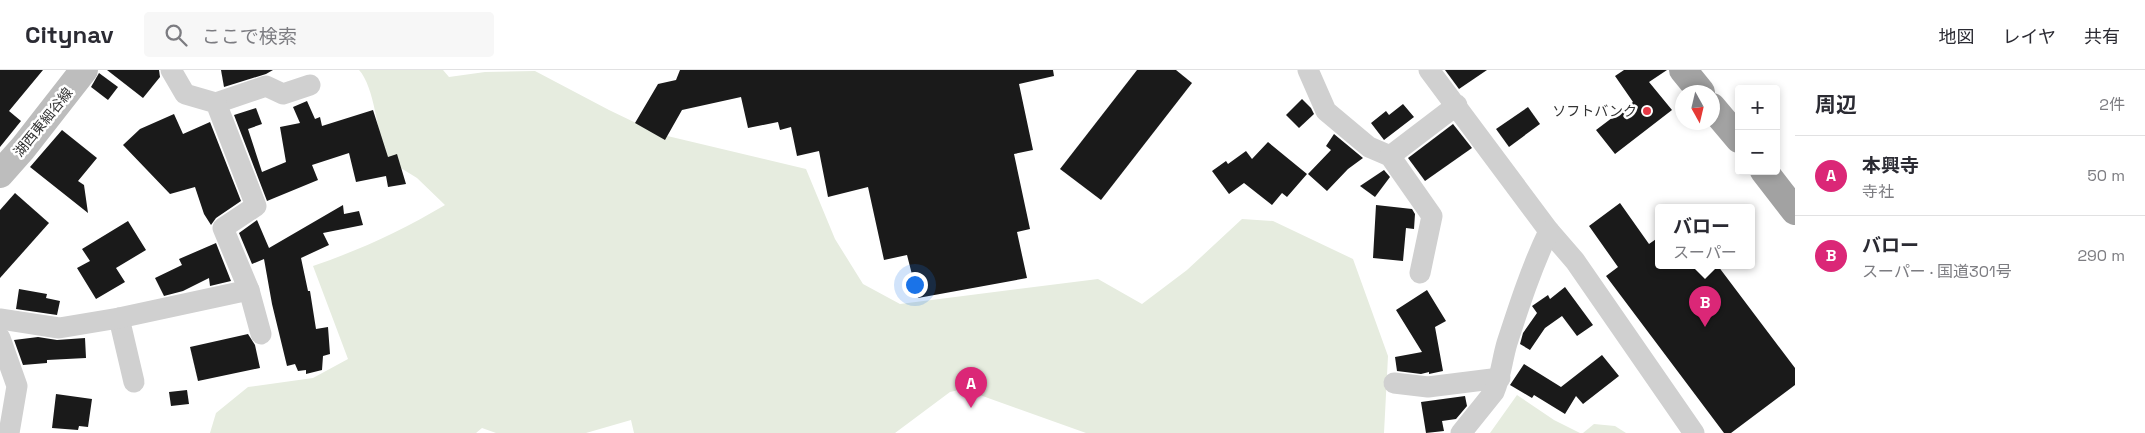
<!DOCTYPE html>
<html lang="ja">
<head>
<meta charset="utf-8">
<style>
  body { margin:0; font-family:"Space Grotesk","Noto Sans JP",sans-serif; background:#f7f7f7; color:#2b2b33 }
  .controls { position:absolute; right:15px; top:15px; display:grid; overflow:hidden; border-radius:5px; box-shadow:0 2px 8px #0003 }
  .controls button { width:45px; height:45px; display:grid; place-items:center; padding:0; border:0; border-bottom:1px solid #e1e1e2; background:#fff; color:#2b2b33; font:25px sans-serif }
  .compass { position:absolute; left:1675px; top:15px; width:45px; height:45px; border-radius:50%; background:#fff; box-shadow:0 2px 8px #0003; rotate:172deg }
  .you { position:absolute; left:914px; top:214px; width:18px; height:18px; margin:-12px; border:4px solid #fff; border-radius:50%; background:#1a73e8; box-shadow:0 0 0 8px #1a73e833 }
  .badge { display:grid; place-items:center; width:32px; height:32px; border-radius:50%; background:#db2777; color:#fff; font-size:16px; font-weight:700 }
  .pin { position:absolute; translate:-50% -41px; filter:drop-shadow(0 1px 2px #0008) }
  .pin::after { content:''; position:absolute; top:26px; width:18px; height:15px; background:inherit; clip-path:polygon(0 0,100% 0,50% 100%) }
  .popup { position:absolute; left:1655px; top:134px; width:100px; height:65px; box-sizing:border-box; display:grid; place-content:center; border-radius:5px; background:#fff; filter:drop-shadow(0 1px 4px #0005); font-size:16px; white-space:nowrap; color:#7c7c81 }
  .popup b { font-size:19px; color:#2b2b33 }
  .popup::after { content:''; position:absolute; left:50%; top:100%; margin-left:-10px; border:10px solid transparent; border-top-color:#fff }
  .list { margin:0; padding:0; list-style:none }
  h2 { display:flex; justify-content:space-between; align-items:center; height:65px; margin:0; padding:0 20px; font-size:21px }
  h2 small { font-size:16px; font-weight:400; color:#7c7c81 }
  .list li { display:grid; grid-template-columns:32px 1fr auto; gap:15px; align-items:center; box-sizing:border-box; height:80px; padding:0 20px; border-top:1px solid #e1e1e2 }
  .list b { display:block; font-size:19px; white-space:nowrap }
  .list p { margin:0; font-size:16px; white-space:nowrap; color:#7c7c81 }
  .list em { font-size:16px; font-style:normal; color:#7c7c81 }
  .icon { flex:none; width:28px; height:28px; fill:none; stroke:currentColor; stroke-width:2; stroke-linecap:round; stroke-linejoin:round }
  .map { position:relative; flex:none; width:1795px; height:363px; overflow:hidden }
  header { display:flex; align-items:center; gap:30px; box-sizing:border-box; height:70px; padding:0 25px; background:#fff; border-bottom:1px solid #e1e1e2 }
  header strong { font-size:24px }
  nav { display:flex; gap:28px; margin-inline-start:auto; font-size:18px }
  .search { width:350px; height:45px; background:#f7f7f7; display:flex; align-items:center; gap:12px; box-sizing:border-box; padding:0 18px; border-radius:5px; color:#7c7c81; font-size:19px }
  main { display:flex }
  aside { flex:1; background:#fff }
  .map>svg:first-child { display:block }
  .green { fill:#e6ecdf }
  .building { fill:#1a1a1a }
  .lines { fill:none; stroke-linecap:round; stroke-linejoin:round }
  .minor { stroke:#d0d0d0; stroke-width:21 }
  .secondary { stroke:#bdbdbd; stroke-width:28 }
  .trunk { stroke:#a2a2a2; stroke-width:28 }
  .poi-dot { fill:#e63946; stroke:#fff; stroke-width:2 }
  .labels { text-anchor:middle; stroke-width:5; stroke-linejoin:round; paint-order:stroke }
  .poi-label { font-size:14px; fill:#333; stroke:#fff; text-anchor:end }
  .street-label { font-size:14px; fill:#333; stroke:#fff }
</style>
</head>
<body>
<header>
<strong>Citynav</strong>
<div class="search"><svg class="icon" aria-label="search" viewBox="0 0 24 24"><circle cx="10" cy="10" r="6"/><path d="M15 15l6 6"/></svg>ここで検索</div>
<nav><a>地図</a><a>レイヤ</a><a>共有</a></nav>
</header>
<main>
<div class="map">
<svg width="1795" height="363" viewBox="0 0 1795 363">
  <rect width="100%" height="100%" fill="#fff"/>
  <!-- green -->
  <g class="green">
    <path d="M359,0H443L449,7L485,2L535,1L609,40L659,64L806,99L835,169L863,214L900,234L1098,209L1142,234L1187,200L1242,149L1273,151L1353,189L1388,286L1384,363H1086L963,319L950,322L895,363H634L631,350L586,363H496L482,358L476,363H210L216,343L248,317L313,308L348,289L313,196C360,180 403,160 445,135L417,108L383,87C379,65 374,16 359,0Z"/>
    <path d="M1517,325L1554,350L1580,363H1490Z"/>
    <path d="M1594,354L1615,356L1626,363H1583Z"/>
  </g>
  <!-- building -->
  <g class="building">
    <path d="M0,0H43L9,41L21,51L0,77Z"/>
    <path d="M107,0H159L160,7L143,28Z"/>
    <path d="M221,0H273L266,4L224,17Z"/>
    <path d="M680,0H1053L1054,6L1019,14L1033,80L1014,84L1030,159L1017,162L1027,208L918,228L907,185L884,190L868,117L828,127L819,81L797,86L791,57L780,60L778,52L748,58L741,27L682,40L665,70L635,53L658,14L676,10Z"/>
    <path d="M1137,0H1176L1192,13L1101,130L1060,99Z"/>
    <path d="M1445,0H1487L1459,19Z"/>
    <path d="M1624,0H1667L1649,12L1672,40L1615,84L1596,60L1633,32L1615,6Z"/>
    <path d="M99,3L118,17L108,30L91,17Z"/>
    <path d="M1302,29L1311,38L1314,44L1299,58L1286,45Z"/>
    <path d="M307,31L315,49L320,47L322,56L373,40L388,87L397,84L406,114L388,117L386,106L356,112L349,83L312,95L318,110L267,131L234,45L256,38L262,54L248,59L262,102L286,92L280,57L300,53L293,37Z"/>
    <path d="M1403,34L1414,47L1384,70L1371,53L1386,41L1389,45Z"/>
    <path d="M1528,37L1540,54L1509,77L1496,59Z"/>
    <path d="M174,44L183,64L210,52L241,131L216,148L211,155L204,144L195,117L170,124L123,75L140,59Z"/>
    <path d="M1453,54L1472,78L1425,111L1408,88Z"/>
    <path d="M62,60L97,88L78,111L84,115L88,143L30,97Z"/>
    <path d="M1334,64L1363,88L1348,99L1327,121L1308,104L1331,80L1326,76Z"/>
    <path d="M1268,72L1307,104L1287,127L1282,123L1272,135L1244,113L1229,124L1212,101L1226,91L1228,94L1246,81L1252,89Z"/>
    <path d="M1384,100L1390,107L1375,127L1360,116Z"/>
    <path d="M15,123L49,153L0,208V140Z"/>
    <path d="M1620,133L1649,174L1659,167V196H1718L1795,298V315L1731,363H1724L1606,206L1618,197L1589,156Z"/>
    <path d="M343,135L344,144L359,141L363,155L323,163L329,175L301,188L308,221H310L316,259L328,257L330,284L323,286L322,300L306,304V300L298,301L295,294L287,296L272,234L264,189L252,194L239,163L257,150L269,178Z"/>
    <path d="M1376,135L1412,139L1415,144L1414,159L1406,158L1403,191L1373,188Z"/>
    <path d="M128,151L146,180L116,198L125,212L96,229L77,198L90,191L82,179Z"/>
    <path d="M216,173L231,211L210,216L209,208L183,221L164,226L155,208L182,195L179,189Z"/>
    <path d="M1565,217L1593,255L1577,266L1562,246L1545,258L1530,280L1520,274L1523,263L1537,243L1532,236L1548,225L1550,229Z"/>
    <path d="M19,219L47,224L46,228L60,231L57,245L16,239Z"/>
    <path d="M1427,220L1446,251L1435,257L1443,301L1429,304V302L1421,304L1397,301L1395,287L1422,282L1396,240Z"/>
    <path d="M248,264L255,275L260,298L198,311L190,277Z"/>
    <path d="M38,267L57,270L85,268L86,288L47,290V293L23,295L14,270Z"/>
    <path d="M1602,285L1619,306L1583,334L1576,326L1565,344L1534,325L1532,328L1510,315L1524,294L1561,317Z"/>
    <path d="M187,320L189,334L171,336L169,322Z"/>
    <path d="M56,324L92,329L88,357L79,356L78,360L52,358Z"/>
    <path d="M1465,326L1467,336L1456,349L1442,351L1444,361L1426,363L1421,332Z"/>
  </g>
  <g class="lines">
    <!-- minor -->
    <g class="minor">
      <path d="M1308,0L1326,41L1369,77L1390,86L1432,146L1420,203"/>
      <path d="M1429,0L1549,161L1575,191L1694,363"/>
      <path d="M216,33L266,16L283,24L310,15"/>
      <path d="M1390,86L1457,35"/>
      <path d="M249,220L261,264"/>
      <path d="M119,248L134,312"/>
      <path d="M0,249L59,258L119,248L249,220L223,158L256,136L216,33L185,24L171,0"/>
      <path d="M0,268L17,316L9,363"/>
      <path d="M1394,313L1428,317L1500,308"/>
      <path d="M1461,363L1494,322C1501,306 1502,290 1507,273C1519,236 1532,196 1549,161"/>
    </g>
    <!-- secondary -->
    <path class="secondary" d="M0,104L23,78L84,0"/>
    <!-- trunk -->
    <g class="trunk">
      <path d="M1683,0L1701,22"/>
      <path d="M1712,37L1739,69"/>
      <path d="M1764,101L1795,141"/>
    </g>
  </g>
  <!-- markers -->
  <circle class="poi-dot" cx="1647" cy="41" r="5"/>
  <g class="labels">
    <!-- poi labels -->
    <g class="poi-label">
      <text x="1637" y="46">ソフトバンク</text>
    </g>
    <!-- street labels -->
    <g class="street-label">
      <text transform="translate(43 52) rotate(-51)" y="5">湖西東細谷線</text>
    </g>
  </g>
</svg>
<div class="controls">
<button>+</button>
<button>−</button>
</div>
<svg class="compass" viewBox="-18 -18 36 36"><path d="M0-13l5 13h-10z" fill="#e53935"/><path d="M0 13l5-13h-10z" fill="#7c7c81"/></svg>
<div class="you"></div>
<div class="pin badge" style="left:971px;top:338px">A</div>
<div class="pin badge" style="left:1705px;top:257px">B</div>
<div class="popup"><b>バロー</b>スーパー</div>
</div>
<aside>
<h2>周辺<small>2件</small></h2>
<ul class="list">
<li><span class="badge">A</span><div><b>本興寺</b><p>寺社</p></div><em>50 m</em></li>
<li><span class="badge">B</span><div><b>バロー</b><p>スーパー · 国道301号</p></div><em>290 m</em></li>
</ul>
</aside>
</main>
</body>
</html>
